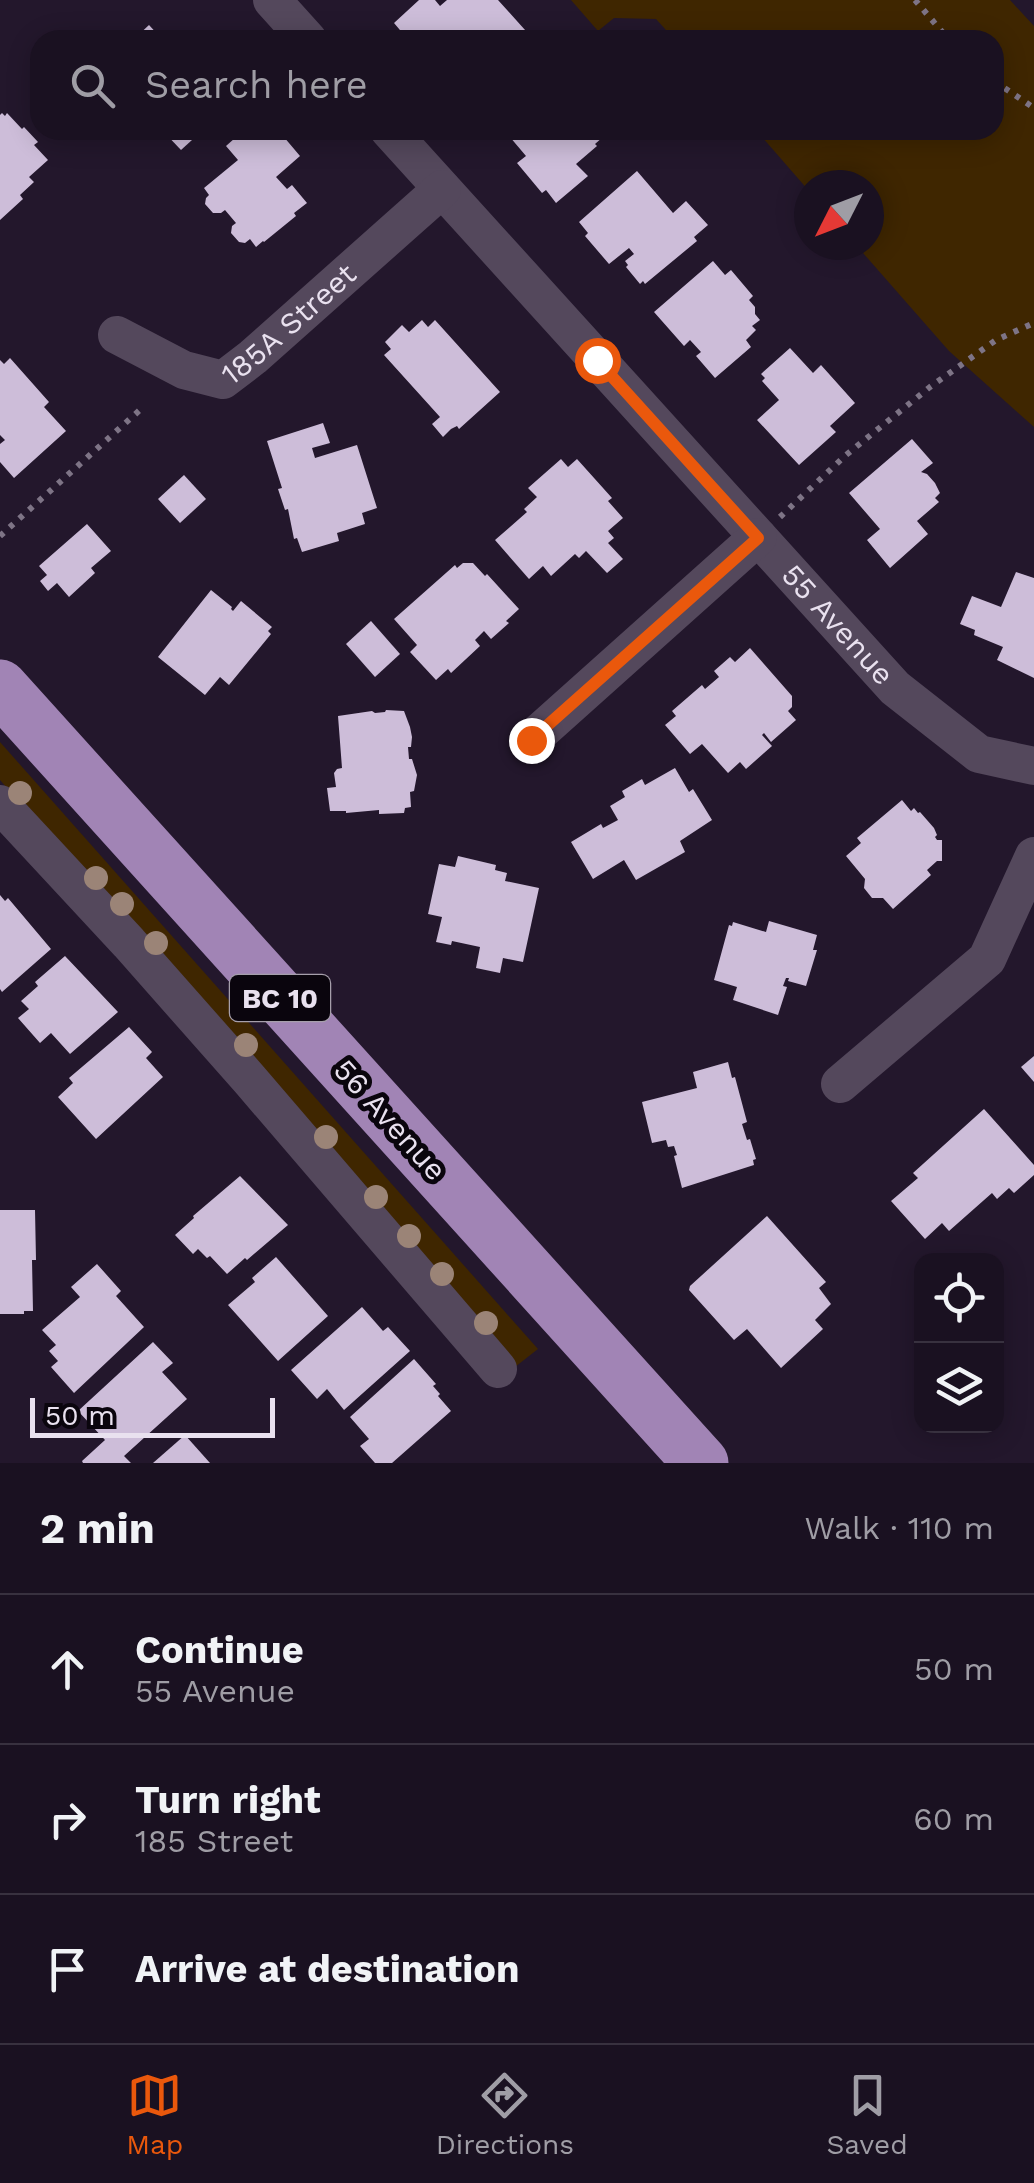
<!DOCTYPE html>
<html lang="en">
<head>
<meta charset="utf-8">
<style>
  body { margin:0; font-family:"Work Sans",sans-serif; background:#231a2a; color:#f1f3f6 }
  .controls { position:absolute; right:30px; bottom:30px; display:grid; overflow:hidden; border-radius:20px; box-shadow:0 5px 25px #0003 }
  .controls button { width:90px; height:90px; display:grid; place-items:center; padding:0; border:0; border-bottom:2px solid #38313f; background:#1a1121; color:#f1f3f6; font:50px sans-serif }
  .compass { position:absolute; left:794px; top:170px; width:90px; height:90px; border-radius:50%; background:#1a1121; box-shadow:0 5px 25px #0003; rotate:228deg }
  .scale { position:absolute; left:30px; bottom:25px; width:245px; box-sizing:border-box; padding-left:10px; border:5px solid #e9e1ef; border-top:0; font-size:28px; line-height:35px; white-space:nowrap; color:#e9e1ef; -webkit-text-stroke:8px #0a050d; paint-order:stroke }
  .stop { position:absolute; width:30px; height:30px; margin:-22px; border:8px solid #ea580c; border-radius:50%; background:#fff }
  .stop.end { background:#ea580c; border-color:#fff; box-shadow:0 2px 10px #0008 }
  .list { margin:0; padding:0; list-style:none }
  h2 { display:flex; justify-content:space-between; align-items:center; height:130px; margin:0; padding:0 40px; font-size:42px }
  h2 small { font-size:32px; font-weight:400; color:#9f9da5 }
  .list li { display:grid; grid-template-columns:65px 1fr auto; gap:30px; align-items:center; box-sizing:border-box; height:150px; padding:0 40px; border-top:2px solid #38313f }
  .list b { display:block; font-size:38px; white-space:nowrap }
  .list p { margin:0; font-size:32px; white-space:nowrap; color:#9f9da5 }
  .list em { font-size:32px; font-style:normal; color:#9f9da5 }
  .icon { flex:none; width:55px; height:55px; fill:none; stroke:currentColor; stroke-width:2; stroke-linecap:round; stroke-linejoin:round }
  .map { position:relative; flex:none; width:1034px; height:1463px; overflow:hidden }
  .search { position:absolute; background:#1a1121; box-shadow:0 5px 25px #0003; left:30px; right:30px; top:30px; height:110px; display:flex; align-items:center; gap:25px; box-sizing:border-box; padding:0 35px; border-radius:30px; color:#9f9da5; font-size:38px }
  .sheet { height:580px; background:#1a1121 }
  nav { display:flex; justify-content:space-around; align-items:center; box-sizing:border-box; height:140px; border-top:2px solid #38313f; background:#1a1121; font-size:28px; color:#9f9da5 }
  nav a { display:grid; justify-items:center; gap:5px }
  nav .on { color:#ea580c }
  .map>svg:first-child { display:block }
  .green { fill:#3f2600 }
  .building { fill:#cdbdd9 }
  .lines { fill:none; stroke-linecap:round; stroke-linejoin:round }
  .path { stroke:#7e7486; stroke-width:6; stroke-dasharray:5 8; stroke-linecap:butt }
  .street { stroke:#54485c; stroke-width:38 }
  .highway { stroke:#a184b5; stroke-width:55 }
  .tree { fill:#9b8477 }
  .route { stroke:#ea580c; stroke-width:12 }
  .labels { text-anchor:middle; stroke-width:10; stroke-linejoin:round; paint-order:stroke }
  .shield { fill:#0a050d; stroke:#a69fab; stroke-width:2.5 }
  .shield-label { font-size:28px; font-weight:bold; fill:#e9e1ef }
  .street-label { font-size:30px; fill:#e9e1ef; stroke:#0a050d }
</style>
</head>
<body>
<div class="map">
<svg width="1034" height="1463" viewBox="0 0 1034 1463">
  <rect width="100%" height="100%" fill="#23172c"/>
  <!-- green -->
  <g class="green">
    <path d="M571,0H1010L1034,26V427L949,351L856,245H869V185H809V191L756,130H994V40H675L656,19L614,18L598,31Z"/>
    <path d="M0,742L538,1349L515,1367L0,780Z"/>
  </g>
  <!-- building -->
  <g class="building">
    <path d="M419,0H435L440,6L447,0H498L534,40H401L405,36L394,23Z"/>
    <path d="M149,25L161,38L168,32L176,40H133Z"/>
    <path d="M2,113L5,116L7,113L22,129L24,127L38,142L34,145L48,160L29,177L34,182L20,195L23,199L0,220V115Z"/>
    <path d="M162,130H203L181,150Z"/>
    <path d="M244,130H278L300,156L276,177L287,189L292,185L307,203L294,213L296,216L264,242L263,241L256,247L250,239L245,243L239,242L231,233L232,226L236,223L225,210L221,213H213L205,204L206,198L209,195L204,188L238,160L226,146Z"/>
    <path d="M504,130H611L595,144L597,146L576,164L588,176L556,203L546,190L542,193L517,163L526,156Z"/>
    <path d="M637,171L673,213L686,201L708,225L694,237L697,241L645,284L643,281L640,284L626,267L628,265L625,261L634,254L629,248L609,264L585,236L588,233L579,222Z"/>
    <path d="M713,261L725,275L731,270L753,296L749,300L755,307V314L760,320L752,326L756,330L746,340L751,347L715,378L696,356L701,352L690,340L684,346L654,312Z"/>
    <path d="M422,320L428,327L435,320L500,392L459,429L457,426L451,429L443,437L432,424L440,417L384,355L391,349L385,342L402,325L409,332Z"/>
    <path d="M790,348L813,373L821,365L855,403L830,426L836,432L799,465L757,420L779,400L762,381L765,378L761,374Z"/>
    <path d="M10,358L49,402L44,407L66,431L14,478L0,462V444L5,440L0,435V360L4,364Z"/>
    <path d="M323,423L330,443L312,448L315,458L357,445L377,508L362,513L365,524L337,533L339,541L302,552L297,538L294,539L288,509L285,510L278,489L282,488L267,441Z"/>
    <path d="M912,439L933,463L921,472L927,474L935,483L940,493L935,498L939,502L917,521L928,534L890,568L867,540L880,529L849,493Z"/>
    <path d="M561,459L568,467L577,459L612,498L608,501L623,518L608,531L614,538L608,543L623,559L607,573L586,551L579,558L575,554L551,576L543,566L529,579L495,540L527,512L524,509L537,497L528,488Z"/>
    <path d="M184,475L206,499L180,523L158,499Z"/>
    <path d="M87,524L111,551L91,568L95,573L69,597L57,583L48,591L40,581L47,575L39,566Z"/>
    <path d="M463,563H473L485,576L487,574L519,609L506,621L509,623L491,639L484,631L475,640L480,646L451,673L448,669L436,680L410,652L417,645L394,619L455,565L457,568Z"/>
    <path d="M1016,572L1034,578V678L997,660L1003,647L974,635L975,630L960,624L972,596L1001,607Z"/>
    <path d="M211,590L232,607L231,609L233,611L241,601L272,627L268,631L271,634L229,685L220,677L205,695L158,657Z"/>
    <path d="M371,621L400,654L375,677L346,644Z"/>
    <path d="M750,648L792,696V707L788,711L796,720L771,742L764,733L762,735L772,746L746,769L740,762L728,773L702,744L690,754L665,725L676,716L672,711L702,685L705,689L719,677L714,671L730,657L735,662Z"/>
    <path d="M386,710L404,711L410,727L412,737L411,747H408L409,759H412L417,775L414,791L410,792L411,807L405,808L404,813L379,814V810L346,813V811H330L327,788L336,787L334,773L337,769L342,768L338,716L372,711L375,713L385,712Z"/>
    <path d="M675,768L689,792L693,789L712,820L680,841L685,852L636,880L624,860L593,879L571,842L601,824L603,828L618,820L610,806L625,797L622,791L642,779L645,785Z"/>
    <path d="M902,800L911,811L914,808L918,813L920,812L934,828L937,835L935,837L937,840H942V861H937L927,870L931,875L893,909L883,898H872L864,888L865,879L846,856L861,843L857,838Z"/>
    <path d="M458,856L496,865L495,870L507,873L505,881L539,888L523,962L503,958L500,973L476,968L480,947L452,941L451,945L436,942L442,917L428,914L439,864L455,867Z"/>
    <path d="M0,895L5,901L8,898L51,949L2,992L0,989Z"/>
    <path d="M769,921L817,935L813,950H817L806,986L788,981L789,978H786L783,986L787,987L778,1015L733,1000L737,987L714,980L729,925L732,926L733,922L766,932Z"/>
    <path d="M65,956L118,1012L70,1054L51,1033L40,1043L18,1018L29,1009L21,1001L38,986L35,982Z"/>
    <path d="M129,1027L152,1052L146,1058L163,1077L96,1139L58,1097L73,1083L69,1078Z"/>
    <path d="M1034,1056V1082L1021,1067Z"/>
    <path d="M728,1062L732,1078L735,1077L747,1122L742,1124L747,1140L750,1139L756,1159L753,1160L754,1165L682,1188L674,1156L677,1155L674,1146L668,1147L666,1140L652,1143L642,1102L697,1088L693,1072Z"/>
    <path d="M984,1109L1034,1165V1175L1014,1193L1009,1188L997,1199L992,1193L949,1231L942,1223L925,1239L891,1201L918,1178L913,1173Z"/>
    <path d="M240,1176L288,1225L247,1260L245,1258L227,1274L210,1256L207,1258L198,1249L193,1254L175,1235L194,1218L193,1216Z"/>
    <path d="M0,1210H35L36,1260H32L33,1311H24V1314H0Z"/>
    <path d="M767,1216L826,1282L819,1288L831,1304L815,1320L823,1329L781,1368L747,1329L734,1340L689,1290L690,1286Z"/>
    <path d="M276,1257L328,1316L278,1361L228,1305L255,1282L252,1278Z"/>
    <path d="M97,1264L121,1291L116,1296L144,1327L74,1393L51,1367L58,1361L49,1351L56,1345L42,1330L80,1297L71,1287Z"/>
    <path d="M362,1307L383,1331L388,1327L410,1351L344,1410L327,1389L317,1399L291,1370Z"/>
    <path d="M153,1342L173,1363L162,1372L187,1399L124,1456L131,1463H83L82,1461L105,1440L78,1411Z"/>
    <path d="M414,1359L436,1384L433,1386L440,1394L438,1396L451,1411L392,1463H375L360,1446L369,1439L350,1417Z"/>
    <path d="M185,1435L210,1463H153Z"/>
  </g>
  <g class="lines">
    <!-- path -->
    <g class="path">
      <path d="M915,0L949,40"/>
      <path d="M994,81L1034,108"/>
      <path d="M780,517L846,455L930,387L996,340L1034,323"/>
      <path d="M0,536L141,409"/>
    </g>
    <!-- street -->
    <g class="street">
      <path d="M272,0L308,40"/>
      <path id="s1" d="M389,130L895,688L979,754L1034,766"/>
      <path id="s2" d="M117,335L184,370L223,380L253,357L442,189"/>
      <path d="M531,740L758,537"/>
      <path d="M0,804L129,943L250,1080L498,1369"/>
      <path d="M840,1084L987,959L1034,856"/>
    </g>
    <!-- highway -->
    <path class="highway" d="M0,687L701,1463"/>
  </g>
  <!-- trees -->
  <g class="tree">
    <circle cx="20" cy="793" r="12"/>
    <circle cx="96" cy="878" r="12"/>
    <circle cx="122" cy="904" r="12"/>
    <circle cx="156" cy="943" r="12"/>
    <circle cx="246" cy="1045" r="12"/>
    <circle cx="326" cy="1137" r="12"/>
    <circle cx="376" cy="1197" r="12"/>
    <circle cx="409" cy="1236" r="12"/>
    <circle cx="442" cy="1274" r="12"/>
    <circle cx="486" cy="1323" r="12"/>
  </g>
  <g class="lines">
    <!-- route -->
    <path class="route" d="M531,740L758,538L597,360"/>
  </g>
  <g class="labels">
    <!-- shield labels -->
    <rect class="shield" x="230" y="975" width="100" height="46" rx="8"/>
    <g class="shield-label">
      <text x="280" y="1008">BC 10</text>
    </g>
    <!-- street labels -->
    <g class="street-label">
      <text dy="10" stroke="none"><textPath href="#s2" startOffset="202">185A Street</textPath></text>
      <text dy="10" stroke="none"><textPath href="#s1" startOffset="668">55 Avenue</textPath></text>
      <text transform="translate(390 1120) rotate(48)" y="10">56 Avenue</text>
    </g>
  </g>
</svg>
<div class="controls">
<button><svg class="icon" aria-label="locate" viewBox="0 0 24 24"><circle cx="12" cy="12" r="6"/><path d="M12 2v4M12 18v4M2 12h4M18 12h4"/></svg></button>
<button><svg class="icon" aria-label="layers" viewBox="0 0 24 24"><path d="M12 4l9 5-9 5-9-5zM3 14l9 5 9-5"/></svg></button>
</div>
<svg class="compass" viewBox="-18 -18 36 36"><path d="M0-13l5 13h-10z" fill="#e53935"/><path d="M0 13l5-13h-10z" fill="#9f9da5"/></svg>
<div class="scale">50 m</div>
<div class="stop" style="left:597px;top:360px"></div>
<div class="stop end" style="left:531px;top:740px"></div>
<div class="search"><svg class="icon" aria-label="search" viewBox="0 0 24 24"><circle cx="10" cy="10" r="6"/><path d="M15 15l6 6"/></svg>Search here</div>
</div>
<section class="sheet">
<h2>2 min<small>Walk · 110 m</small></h2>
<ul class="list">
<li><svg class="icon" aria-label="ahead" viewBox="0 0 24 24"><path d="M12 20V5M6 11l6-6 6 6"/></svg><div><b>Continue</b><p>55 Avenue</p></div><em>50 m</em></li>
<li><svg class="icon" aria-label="right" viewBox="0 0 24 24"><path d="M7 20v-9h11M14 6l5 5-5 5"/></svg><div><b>Turn right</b><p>185 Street</p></div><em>60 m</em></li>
<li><svg class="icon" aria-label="arrive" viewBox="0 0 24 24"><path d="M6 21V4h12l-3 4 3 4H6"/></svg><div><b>Arrive at destination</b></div></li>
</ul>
</section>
<nav>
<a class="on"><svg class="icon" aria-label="map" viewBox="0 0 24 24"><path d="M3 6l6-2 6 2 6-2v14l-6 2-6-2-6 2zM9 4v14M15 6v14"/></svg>Map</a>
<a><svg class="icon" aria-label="directions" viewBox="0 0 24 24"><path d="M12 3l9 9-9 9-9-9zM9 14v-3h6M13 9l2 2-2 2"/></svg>Directions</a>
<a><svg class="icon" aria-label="saved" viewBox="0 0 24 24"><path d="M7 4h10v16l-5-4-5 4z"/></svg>Saved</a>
</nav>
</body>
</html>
